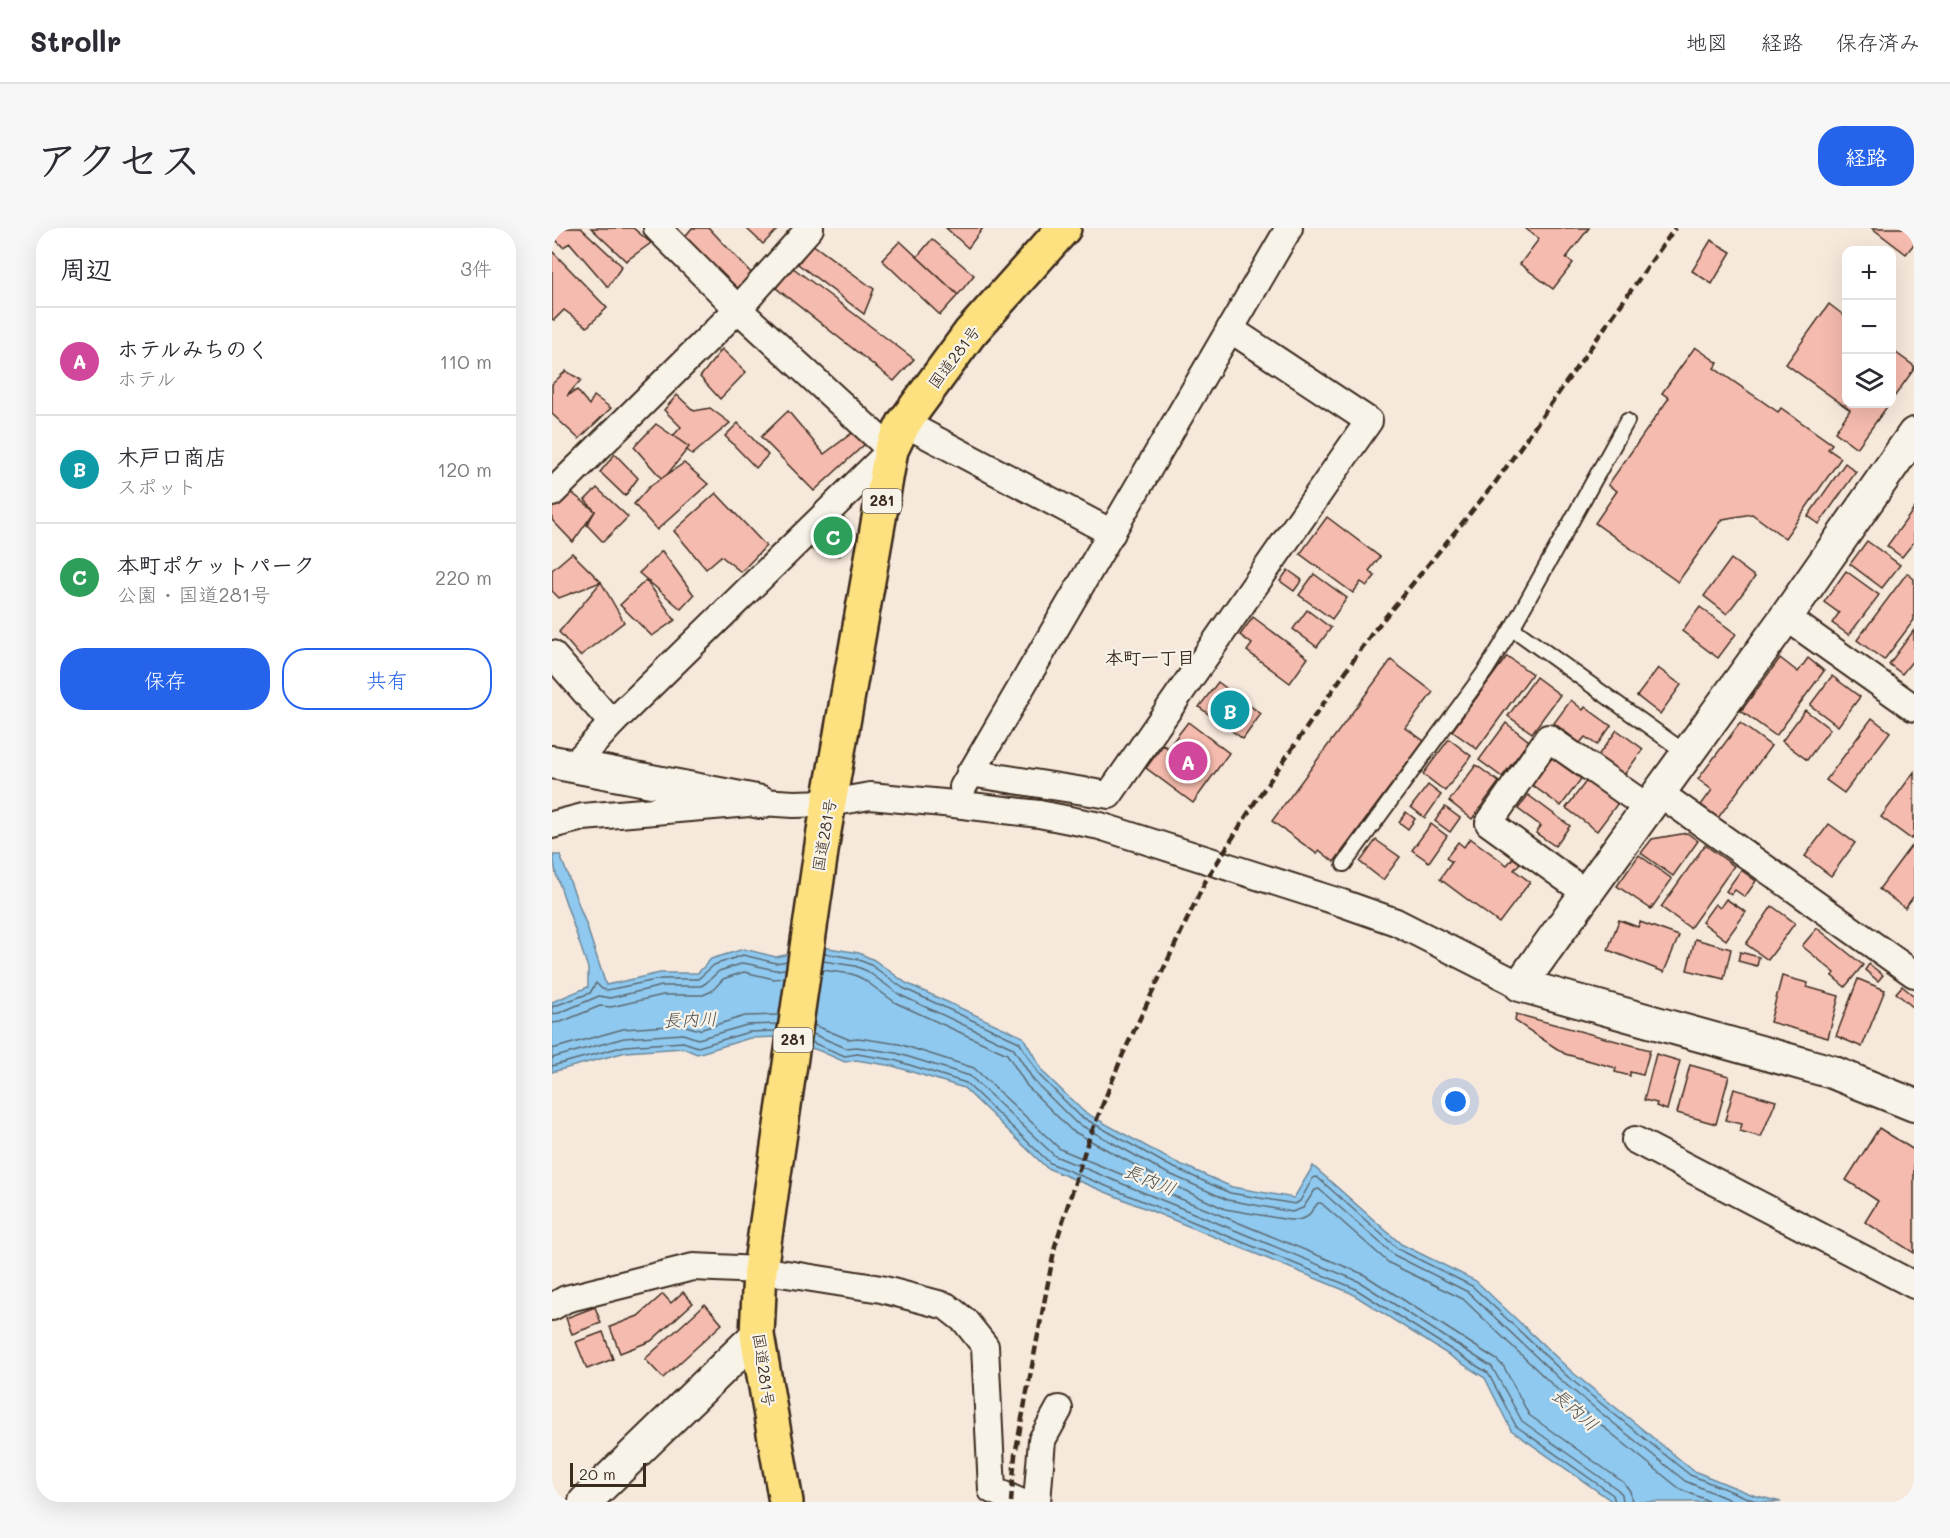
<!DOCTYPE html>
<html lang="ja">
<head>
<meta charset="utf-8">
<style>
  body { margin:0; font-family:Mali,"Klee One",sans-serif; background:#f7f7f7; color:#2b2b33 }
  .controls { position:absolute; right:18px; top:18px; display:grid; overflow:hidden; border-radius:12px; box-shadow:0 6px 24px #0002 }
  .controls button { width:54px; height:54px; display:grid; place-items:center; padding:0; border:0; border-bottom:2px solid #e1e1e2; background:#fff; color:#2b2b33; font:30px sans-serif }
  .scale { position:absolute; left:18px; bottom:15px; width:76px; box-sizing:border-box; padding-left:6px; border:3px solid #3b2a1e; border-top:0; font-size:16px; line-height:21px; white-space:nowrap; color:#3b2a1e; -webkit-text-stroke:4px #f7f3e8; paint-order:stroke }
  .you { position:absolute; left:904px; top:874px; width:21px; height:21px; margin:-15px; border:4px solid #fff; border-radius:50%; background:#1a73e8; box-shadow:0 0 0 9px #1a73e833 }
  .badge { display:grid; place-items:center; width:39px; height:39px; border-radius:50%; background:#2563eb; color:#fff; font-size:20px; font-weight:700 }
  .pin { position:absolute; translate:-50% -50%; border:3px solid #fff; box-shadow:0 2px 6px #0006 }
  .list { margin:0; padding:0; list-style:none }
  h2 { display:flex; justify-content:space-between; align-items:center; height:78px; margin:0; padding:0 24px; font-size:26px }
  h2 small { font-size:20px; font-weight:400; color:#7c7c81 }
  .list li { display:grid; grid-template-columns:39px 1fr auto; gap:18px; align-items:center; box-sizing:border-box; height:108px; padding:0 24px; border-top:2px solid #e1e1e2 }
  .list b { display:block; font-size:22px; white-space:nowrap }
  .list p { margin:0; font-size:20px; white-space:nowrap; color:#7c7c81 }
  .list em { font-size:20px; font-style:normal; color:#7c7c81 }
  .actions { display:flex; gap:12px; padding:18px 24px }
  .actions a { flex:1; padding:14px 0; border:2px solid #2563eb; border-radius:24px; text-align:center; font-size:21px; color:#2563eb }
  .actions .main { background:#2563eb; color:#fff }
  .icon { flex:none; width:33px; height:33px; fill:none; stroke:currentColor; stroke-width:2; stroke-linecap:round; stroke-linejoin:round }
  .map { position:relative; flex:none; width:1362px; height:1274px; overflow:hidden; border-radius:24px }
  header { display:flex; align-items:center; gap:36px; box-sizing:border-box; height:84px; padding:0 30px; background:#fff; border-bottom:2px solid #e1e1e2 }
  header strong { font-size:28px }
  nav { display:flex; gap:33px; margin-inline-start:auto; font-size:21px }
  .intro { display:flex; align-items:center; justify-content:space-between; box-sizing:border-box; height:144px; padding:0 36px }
  h1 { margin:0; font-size:42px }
  .button { padding:15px 27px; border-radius:24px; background:#2563eb; color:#fff; font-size:21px; font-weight:700 }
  main { display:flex; gap:36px; padding:0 36px }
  aside { flex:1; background:#fff; border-radius:24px; box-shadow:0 6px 24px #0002 }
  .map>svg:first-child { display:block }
  .green { fill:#cade93; stroke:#828458; stroke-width:1.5 }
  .water { fill:#8fc9ef; stroke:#6d899b; stroke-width:1.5 }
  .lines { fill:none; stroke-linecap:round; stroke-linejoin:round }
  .shore { stroke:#5d6a72; stroke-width:1.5 }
  .building { fill:#f5bbae; stroke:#3b2a1e; stroke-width:1.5 }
  .service-casing { stroke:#3b2a1e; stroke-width:18 }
  .minor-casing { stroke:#3b2a1e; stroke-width:30 }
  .tertiary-casing { stroke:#3b2a1e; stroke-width:36 }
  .trunk-casing { stroke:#3b2a1e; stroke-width:38 }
  .service { stroke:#f7f3e8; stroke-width:14 }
  .minor { stroke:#f7f3e8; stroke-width:26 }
  .tertiary { stroke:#f7f3e8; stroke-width:32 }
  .trunk { stroke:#fde080; stroke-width:33 }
  .rail { stroke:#3b2a1e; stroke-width:4.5; stroke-dasharray:9 4.5; stroke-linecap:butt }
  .labels { text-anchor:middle; stroke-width:4.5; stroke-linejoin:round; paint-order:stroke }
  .shield { fill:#f7f3e8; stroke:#73665b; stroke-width:1.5 }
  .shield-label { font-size:15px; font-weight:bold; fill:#3b2a1e }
  .street-label { font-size:16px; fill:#3b2a1e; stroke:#f7f3e8 }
  .neighbourhood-label { font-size:18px; font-weight:bold; fill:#3b2a1e; stroke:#f7f3e8 }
  .water-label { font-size:18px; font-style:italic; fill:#505252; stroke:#f7f3e8 }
</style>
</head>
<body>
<header>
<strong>Strollr</strong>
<nav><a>地図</a><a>経路</a><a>保存済み</a></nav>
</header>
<div class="intro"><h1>アクセス</h1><a class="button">経路</a></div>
<main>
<aside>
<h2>周辺<small>3件</small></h2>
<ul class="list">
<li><span class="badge" style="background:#d1479c">A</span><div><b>ホテルみちのく</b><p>ホテル</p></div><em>110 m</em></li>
<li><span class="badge" style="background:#0f9aa8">B</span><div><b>木戸口商店</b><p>スポット</p></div><em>120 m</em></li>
<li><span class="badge" style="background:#2e9e5b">C</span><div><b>本町ポケットパーク</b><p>公園 · 国道281号</p></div><em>220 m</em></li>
</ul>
<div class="actions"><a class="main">保存</a><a>共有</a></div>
</aside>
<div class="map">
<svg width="1362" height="1274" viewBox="0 0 1362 1274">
  <rect width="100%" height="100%" fill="#f7e8dc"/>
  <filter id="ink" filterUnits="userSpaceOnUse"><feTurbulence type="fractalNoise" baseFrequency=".0167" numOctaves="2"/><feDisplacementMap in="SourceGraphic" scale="12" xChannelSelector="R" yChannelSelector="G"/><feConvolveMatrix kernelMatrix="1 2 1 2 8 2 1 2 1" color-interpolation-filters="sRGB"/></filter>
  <g filter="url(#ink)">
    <!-- green -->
    <path class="green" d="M288,290H293L297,295L288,328L256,321Z"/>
    <!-- water -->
    <path class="water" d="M1,627H8L34,696L54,757L108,745H146L159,731L192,721L224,729L271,719L307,725L322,732L354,755L471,809L492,845L532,884L619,932L680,959L742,970L761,938L849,1016L924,1053L1020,1144L1142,1243L1201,1267L1229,1274H1061L959,1202L933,1150L799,1065L495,940L412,860L341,838L304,832L293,834L268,823L227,809L198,810L145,826L131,820L74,824L0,844V774L36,759V740L4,646Z"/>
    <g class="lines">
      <!-- shore -->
      <g class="shore">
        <path d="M272,725L305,731L319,737L351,760L467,814L488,848L528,888L616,937L678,965L743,976L748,973L761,950L765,949L846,1021L920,1058L1016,1149L1138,1247L1206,1274"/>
        <path d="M271,733L303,738L315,743L348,767L461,820L482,853L523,894L613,944L676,972L740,984L751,980L763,962L767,961L842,1027L916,1064L1012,1155L1133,1253L1183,1274"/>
        <path d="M270,742L300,746L311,751L344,775L455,826L475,858L519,902L610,952L673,981L737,992H746L755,989L766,975H769L837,1035L911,1071L1006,1162L1128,1261L1159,1274"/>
        <path d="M0,779L38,765L44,755L50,761L55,762L109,751H146L162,737L191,727L224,735L235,733"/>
        <path d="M0,786L7,785L47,768L58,770L110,758H149L154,755L167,743L192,735L223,742L234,741"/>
        <path d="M0,795L9,794L48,778L59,779L111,767H151L160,763L171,751L192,744L222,751L232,750"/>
        <path d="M262,797L296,811L306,810L347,816L422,840L508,921L811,1046L945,1132L952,1139L977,1187L1071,1254L1078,1263L1080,1274"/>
        <path d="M261,806L294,820L305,819L344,825L418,848L503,928L806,1053L940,1139L970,1193L1065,1261L1070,1266L1071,1274"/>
        <path d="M259,814L293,828L305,826L342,832L414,855L498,935L802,1060L936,1145L964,1198L1061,1267L1063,1274"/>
        <path d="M0,821L71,801L131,797L147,802L193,788L227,787"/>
        <path d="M0,830L72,810L131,806L146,811L195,797L226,796"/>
        <path d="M0,838L73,818L131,814L146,819L197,804L225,803"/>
      </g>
    </g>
    <!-- building -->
    <g class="building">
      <path d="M4,0H29L70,38L56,59L18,15L11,19L0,8V4Z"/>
      <path d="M39,0H81L99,15L74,33Z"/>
      <path d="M140,0H157L201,47L187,61L131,11Z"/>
      <path d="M194,0H227L211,16Z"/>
      <path d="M394,0H431L416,20Z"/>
      <path d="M973,0H1037L1014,30L1021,35L1001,61L968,36L987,11Z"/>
      <path d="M1320,0H1362V16L1354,26Z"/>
      <path d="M380,11L422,47L406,67L365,29Z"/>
      <path d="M1159,12L1179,24L1160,56L1140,43Z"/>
      <path d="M348,13L406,67L388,87L330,32Z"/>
      <path d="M260,16L322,61L312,86L246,36Z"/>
      <path d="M0,23L55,80L35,99L12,82L2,92L0,91Z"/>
      <path d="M240,39L362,131L342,153L224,60Z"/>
      <path d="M1277,76L1294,89V176H1337L1305,220L1283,204L1298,182L1234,136Z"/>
      <path d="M1143,119L1166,135L1162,140L1226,184L1229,180L1280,216L1276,221L1289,230L1233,310L1200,286L1171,291L1126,354L1043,295L1065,263L1056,257L1117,170L1110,165Z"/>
      <path d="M170,121L194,144L168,171L148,149Z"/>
      <path d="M1340,122L1362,138V141L1340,172Z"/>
      <path d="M14,143L29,152L15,168L25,162L37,177L42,168L59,180L27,211L0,186V156Z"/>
      <path d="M125,167L142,183L158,180L178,195L140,227L121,208L129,199L112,182Z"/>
      <path d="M236,183L272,226L300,205L313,216L262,263L209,209Z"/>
      <path d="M186,195L216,227L204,240L173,208Z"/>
      <path d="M104,196L137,219L111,252L82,219Z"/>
      <path d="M63,226L86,250L73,268L48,244Z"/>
      <path d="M132,235L156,256L105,302L82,276L97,259Z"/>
      <path d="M1293,235L1304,244L1267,296L1256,288Z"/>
      <path d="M45,260L76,289L51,314L35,297L43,283L33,272Z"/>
      <path d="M16,262L43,283L21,314L0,292V279Z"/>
      <path d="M164,265L214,318L189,344L169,328L154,341L122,303Z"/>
      <path d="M1362,281V314L1350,329L1335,318Z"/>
      <path d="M775,289L828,329L817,343L823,348L815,358L809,354L801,365L748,326Z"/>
      <path d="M1315,313L1348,337L1330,360L1298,336Z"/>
      <path d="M110,323L142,367L129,381L87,345Z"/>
      <path d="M20,325L49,354L7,370L0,363V342Z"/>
      <path d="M1179,331L1203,349L1175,386L1152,368Z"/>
      <path d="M736,342L750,352L742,363L728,353Z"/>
      <path d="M1294,343L1327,367L1297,407L1280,395L1287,385L1272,374Z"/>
      <path d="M1355,345L1362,351V392L1332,432L1305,412Z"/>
      <path d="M762,346L795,370L780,391L747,367Z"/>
      <path d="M94,352L123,392L100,408L68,377Z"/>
      <path d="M49,354L72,394L28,428L7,404Z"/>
      <path d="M1148,379L1184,406L1166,430L1130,403Z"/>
      <path d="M755,382L779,400L765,419L741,401Z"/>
      <path d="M701,389L756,430L738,455L695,423L700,416L688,407Z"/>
      <path d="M1362,402V431L1350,446L1337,436Z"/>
      <path d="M955,428L980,446L925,521L900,503Z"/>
      <path d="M1228,430L1246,444L1256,430L1272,443L1224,508L1189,483Z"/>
      <path d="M839,432L881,464L854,500L872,513L782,634L767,622L765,626L720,593Z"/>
      <path d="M1106,440L1129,457L1108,486L1085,468Z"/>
      <path d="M1280,448L1308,469L1286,498L1258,477Z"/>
      <path d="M984,449L1008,467L980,505L956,488Z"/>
      <path d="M666,454L709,486L691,511L647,479Z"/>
      <path d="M1019,472L1031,482L1033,479L1059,498L1045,517L1033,509L1028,515L1002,495Z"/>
      <path d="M1253,482L1278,501L1255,532L1230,513Z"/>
      <path d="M1320,490L1338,504L1292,565L1274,552Z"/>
      <path d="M636,494L677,525L641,575L594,540L611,517L616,520Z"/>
      <path d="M954,495L977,513L950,549L927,532Z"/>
      <path d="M1188,495L1219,518L1166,590L1149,577L1160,562L1146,551Z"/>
      <path d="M1065,502L1091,521L1070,550L1044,530Z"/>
      <path d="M897,511L919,528L893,563L871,546Z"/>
      <path d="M1000,530L1029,551L1009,578L980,557Z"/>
      <path d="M924,537L947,554L920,591L897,573Z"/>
      <path d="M1362,544V608L1359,611L1329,589Z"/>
      <path d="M1035,552L1066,575L1045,603L1014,580Z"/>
      <path d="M876,557L889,567L873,590L859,579Z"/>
      <path d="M976,567L1018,598L1003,618L984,605L989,598L966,581Z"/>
      <path d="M893,579L908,590L898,604L883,593Z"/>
      <path d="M854,584L863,591L856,601L847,594Z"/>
      <path d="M879,596L895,608L877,634L860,622Z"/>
      <path d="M1277,596L1303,615L1279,648L1253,628Z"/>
      <path d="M1135,605L1146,613L1121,648L1089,625L1100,611Z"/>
      <path d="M918,610L955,637L961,630L968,635L962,642L978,654L947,695L888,651L900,634L894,630L906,614L912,619Z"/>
      <path d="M824,612L848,629L831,652L808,634Z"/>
      <path d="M1153,617L1182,638L1138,700L1109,679Z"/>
      <path d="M1359,618L1362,621V668L1353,680L1327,661Z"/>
      <path d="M1087,627L1120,651L1099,681L1065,658Z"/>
      <path d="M1189,642L1204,653L1193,669L1183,662L1179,667L1174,663Z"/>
      <path d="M1174,671L1194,684L1174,712L1150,694L1163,676L1168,680Z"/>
      <path d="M1220,678L1243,695L1216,732L1194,716Z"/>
      <path d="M1067,692L1086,699L1088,694L1127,708L1112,744L1056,722Z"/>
      <path d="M1265,700L1311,737L1293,759L1280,748L1283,745L1250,718Z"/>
      <path d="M1143,711L1179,721L1172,751L1135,742Z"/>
      <path d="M1188,724L1207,729L1205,738L1186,733Z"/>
      <path d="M1317,736L1331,747L1326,753L1313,742Z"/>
      <path d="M1230,748L1256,755L1255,759L1287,768L1276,810L1218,794Z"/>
      <path d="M1306,751L1333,762L1310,819L1284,808Z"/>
      <path d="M1350,758L1362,768V780L1344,765Z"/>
      <path d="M964,786L1098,822L1091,847L1078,844V848L1063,844L1064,840L1013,826L963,793Z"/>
      <path d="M1104,826L1128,833L1115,882L1104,878L1105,875L1092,872Z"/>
      <path d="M1138,837L1177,848L1164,896L1125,885Z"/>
      <path d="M1182,861L1224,873L1209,909L1188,903L1190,896L1173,892Z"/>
      <path d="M1327,900L1362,922V1025L1313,994L1326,973L1294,952Z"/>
      <path d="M131,1064L141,1075L99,1113L68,1125L58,1099L86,1088L111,1066L119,1075Z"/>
      <path d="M153,1076L170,1096L111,1150L93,1131Z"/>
      <path d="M43,1079L49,1095L20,1106L14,1090Z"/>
      <path d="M51,1104L61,1131L35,1141L24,1114Z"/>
    </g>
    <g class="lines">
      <!-- service casing -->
      <g class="service-casing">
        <g id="service">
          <path d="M960,400L1134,525"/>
          <path d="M792,636L934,442L960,400L1075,193"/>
        </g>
      </g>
      <!-- minor casing -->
      <g class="minor-casing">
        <g id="minor">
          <path d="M352,195L560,305"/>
          <path d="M0,265L186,81L258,0"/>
          <path d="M1234,389L1362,480"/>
          <path d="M0,426L60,495"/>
          <path d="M21,538L60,495L339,222L186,81L105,0"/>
          <path d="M418,545L557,567L817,193L678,101"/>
          <path d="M411,559L737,0"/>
          <path d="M1106,564L1362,746"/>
          <path d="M0,597L31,589L209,574L242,576L278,575L318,568L402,576L487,586L548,598L790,675L844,694L968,757"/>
          <path d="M1034,665L937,595L996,510L1095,579"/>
          <path d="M1083,912L1362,1057"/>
          <path d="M0,1079L14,1071L141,1039L208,1042L241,1047L329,1061L394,1078L413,1093L433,1118L440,1262L468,1274"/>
          <path d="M485,1274L490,1212L507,1181"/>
        </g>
      </g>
      <!-- tertiary casing -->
      <g class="tertiary-casing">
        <g id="tertiary">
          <path d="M1362,206L1234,389L968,757L1280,844L1362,877"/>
          <path d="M0,534L209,574"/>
          <path d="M33,1274L205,1107"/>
        </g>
      </g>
      <!-- trunk casing -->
      <g class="trunk-casing">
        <path id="trunk" d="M234,1274L205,1107L208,1042L272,603L339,222L352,195L418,105L512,0"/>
      </g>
      <!-- service -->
      <use href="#service" class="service"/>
      <!-- minor -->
      <use href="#minor" class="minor"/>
      <!-- tertiary -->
      <use href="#tertiary" class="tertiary"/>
      <!-- trunk -->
      <use href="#trunk" class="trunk"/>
      <!-- rail -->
      <path class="rail" d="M459,1274L463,1227L503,1018L536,913L571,826L653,654L703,574L821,404L943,255L1123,0"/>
    </g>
  </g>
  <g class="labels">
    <!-- shield labels -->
    <g class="shield">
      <rect x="310.5" y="261" width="39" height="24" rx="4.5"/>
      <rect x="221.5" y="800" width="39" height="24" rx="4.5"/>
    </g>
    <g class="shield-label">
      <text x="330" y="278">281</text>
      <text x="241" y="817">281</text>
    </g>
    <!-- street labels -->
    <g class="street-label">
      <text transform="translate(402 129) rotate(-53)" y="6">国道281号</text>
      <text transform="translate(272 607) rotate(-80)" y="6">国道281号</text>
      <text transform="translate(212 1142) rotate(82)" y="6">国道281号</text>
    </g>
    <!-- neighbourhood labels -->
    <g class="neighbourhood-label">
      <text x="598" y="436">本町一丁目</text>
    </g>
    <!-- water labels -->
    <g class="water-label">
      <text transform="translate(138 792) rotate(-2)" y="6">長内川</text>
      <text transform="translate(598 952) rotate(22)" y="6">長内川</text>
      <text transform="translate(1023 1182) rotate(41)" y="6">長内川</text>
    </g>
  </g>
</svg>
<div class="controls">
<button>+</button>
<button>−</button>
<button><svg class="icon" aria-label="layers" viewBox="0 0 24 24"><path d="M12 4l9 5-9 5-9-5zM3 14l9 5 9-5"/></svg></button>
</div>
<div class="scale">20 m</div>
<div class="you"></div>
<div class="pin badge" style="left:636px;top:533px;background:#d1479c">A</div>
<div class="pin badge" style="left:678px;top:482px;background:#0f9aa8">B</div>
<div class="pin badge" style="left:281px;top:308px;background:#2e9e5b">C</div>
</div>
</main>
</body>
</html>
